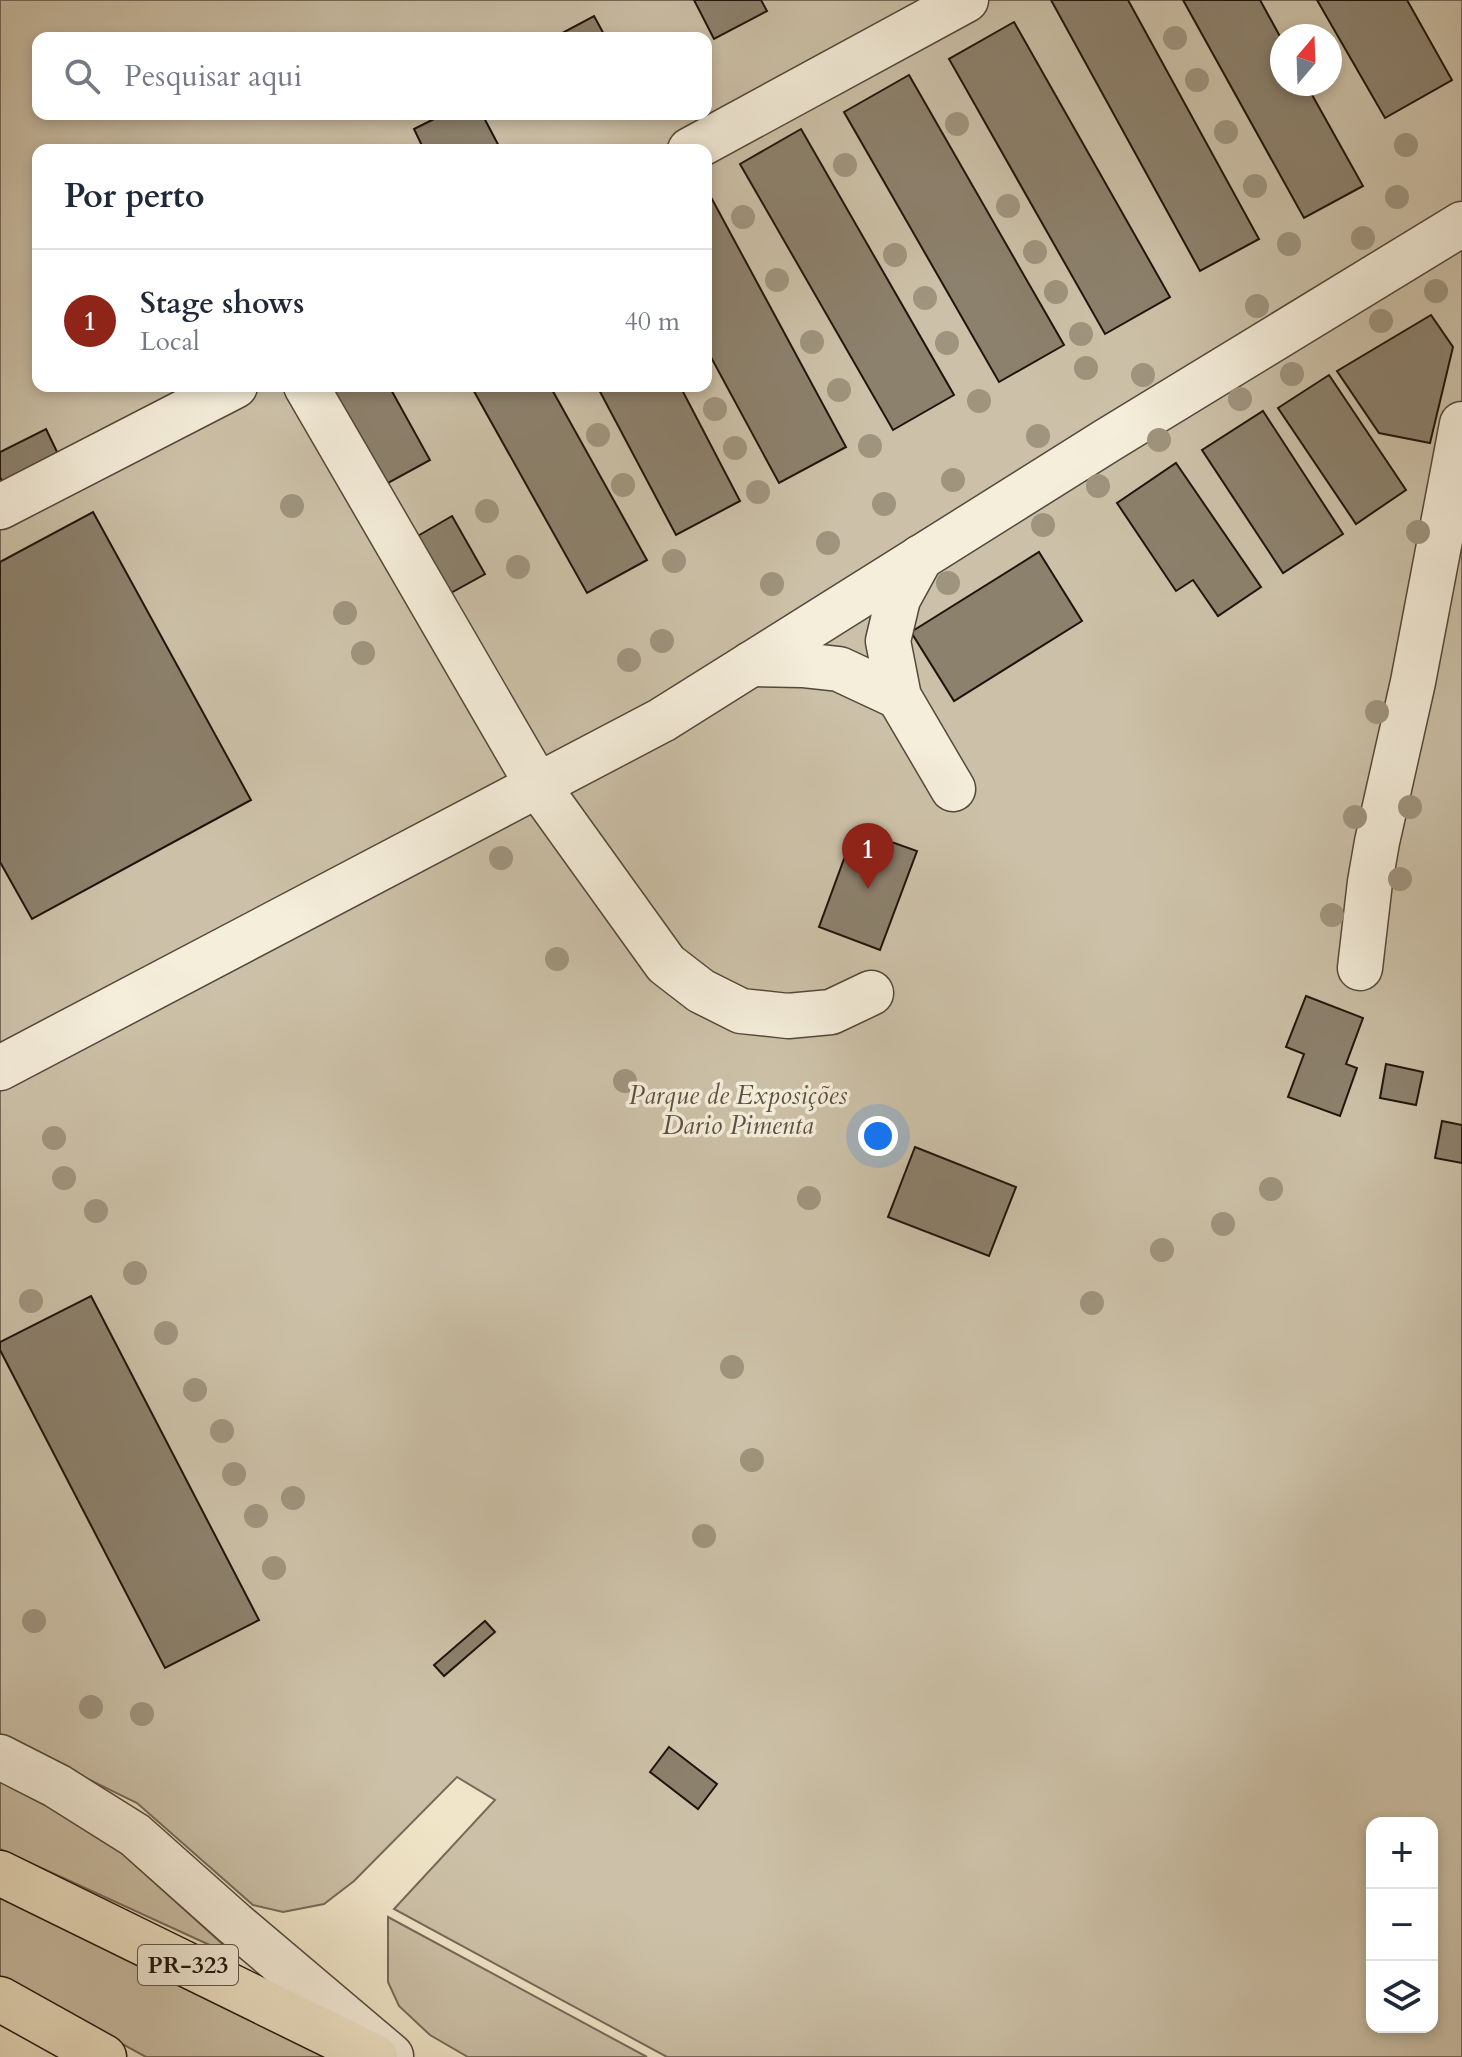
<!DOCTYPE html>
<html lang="pt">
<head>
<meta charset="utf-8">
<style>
  body { margin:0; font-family:Cardo,serif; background:#f6f6f7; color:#1f2937 }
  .controls { position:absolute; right:24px; bottom:24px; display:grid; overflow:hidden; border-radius:16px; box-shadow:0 4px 12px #0003 }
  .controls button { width:72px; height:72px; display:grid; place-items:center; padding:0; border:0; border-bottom:2px solid #e0e1e3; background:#fff; color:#1f2937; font:40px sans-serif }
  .compass { position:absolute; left:1270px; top:24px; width:72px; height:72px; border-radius:50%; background:#fff; box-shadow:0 4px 12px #0003; rotate:19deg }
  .you { position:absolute; left:878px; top:1136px; width:28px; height:28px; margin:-20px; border:6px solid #fff; border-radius:50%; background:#1a73e8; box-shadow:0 0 0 12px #1a73e833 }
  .badge { display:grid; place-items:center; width:52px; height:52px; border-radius:50%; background:#8f2418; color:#fff; font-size:26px; font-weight:700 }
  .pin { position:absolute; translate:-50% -66px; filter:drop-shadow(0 2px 4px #0008) }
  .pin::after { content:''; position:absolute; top:42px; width:28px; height:24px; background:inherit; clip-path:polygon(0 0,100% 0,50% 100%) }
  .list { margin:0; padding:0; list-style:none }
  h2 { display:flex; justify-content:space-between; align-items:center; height:104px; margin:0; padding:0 32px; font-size:34px }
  h2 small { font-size:26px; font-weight:400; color:#747a83 }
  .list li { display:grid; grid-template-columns:52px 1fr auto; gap:24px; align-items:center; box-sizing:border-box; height:144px; padding:0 32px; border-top:2px solid #e0e1e3 }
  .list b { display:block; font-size:30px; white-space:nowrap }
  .list p { margin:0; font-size:26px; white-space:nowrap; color:#747a83 }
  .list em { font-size:26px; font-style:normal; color:#747a83 }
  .icon { flex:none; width:44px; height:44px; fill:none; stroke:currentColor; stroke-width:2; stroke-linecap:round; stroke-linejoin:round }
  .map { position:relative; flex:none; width:1462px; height:2057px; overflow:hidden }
  .search { position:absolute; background:#fff; box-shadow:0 4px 12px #0003; left:32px; top:32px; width:680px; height:88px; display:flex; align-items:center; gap:20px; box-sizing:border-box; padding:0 28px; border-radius:16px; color:#747a83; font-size:30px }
  .panel { position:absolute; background:#fff; box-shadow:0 4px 12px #0003; left:32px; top:144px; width:680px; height:248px; border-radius:16px }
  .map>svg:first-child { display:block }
  .green { fill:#ccc1a8; stroke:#766a5a; stroke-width:2; fill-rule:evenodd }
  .building { fill:#8c816d; stroke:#1f140b; stroke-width:2 }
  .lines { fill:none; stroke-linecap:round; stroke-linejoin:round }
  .minor-casing { stroke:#53483a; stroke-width:47 }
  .highway-casing { stroke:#1f140b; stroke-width:47 }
  .minor { stroke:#f5eedb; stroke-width:44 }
  .highway { stroke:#f0e5c8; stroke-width:44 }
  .tree { fill:#9f947e }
  .labels { text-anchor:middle; stroke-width:7; stroke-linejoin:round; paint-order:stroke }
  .shield { fill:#f5eedb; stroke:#5f5549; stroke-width:2 }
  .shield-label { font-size:24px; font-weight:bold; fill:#1f140b }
  .park-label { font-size:26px; font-style:italic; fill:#5c5142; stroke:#f5eedb }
</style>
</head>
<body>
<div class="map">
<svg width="1462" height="2057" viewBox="0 0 1462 2057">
  <rect width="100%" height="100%" fill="#f0e5c8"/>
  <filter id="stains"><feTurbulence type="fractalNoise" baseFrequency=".0025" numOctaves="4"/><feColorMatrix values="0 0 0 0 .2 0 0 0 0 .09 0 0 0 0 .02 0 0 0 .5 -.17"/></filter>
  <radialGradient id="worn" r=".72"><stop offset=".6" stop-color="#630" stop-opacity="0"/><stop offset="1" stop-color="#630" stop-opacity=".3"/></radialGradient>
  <!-- green -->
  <g class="green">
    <path d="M0,0H1462V2057H667L394,1909L495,1800L457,1777L354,1881L324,1904L283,1912L253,1905L137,1803L0,1736ZM1282,36H1330V84H1282ZM38,38H706V114H38ZM38,150H706V386H38ZM1372,1823H1432V2027H1372Z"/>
    <path d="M0,1776L115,1847L238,1958L0,1849Z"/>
    <path d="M0,1896L331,2057H146L0,1977Z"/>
    <path d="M388,1917L647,2057H468L430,2035L399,2006L388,1982Z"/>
  </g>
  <!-- building -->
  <g class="building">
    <path d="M694,0H761L767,11L714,39Z"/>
    <path d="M1051,0H1128L1259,239L1200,271Z"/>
    <path d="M1183,0H1260L1282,40V84H1306L1363,186L1304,218Z"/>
    <path d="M1317,0H1407L1452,80L1385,118Z"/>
    <path d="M594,16L606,38H553Z"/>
    <path d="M1014,22L1170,297L1105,334L949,59Z"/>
    <path d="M909,75L1064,345L999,382L844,112Z"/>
    <path d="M444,114H482L501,150H424L414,129Z"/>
    <path d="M801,129L954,395L893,430L740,164Z"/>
    <path d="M706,188L846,447L779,483L706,348Z"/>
    <path d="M1431,315L1453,347L1430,443L1379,433L1337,371Z"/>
    <path d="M1329,375L1406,490L1356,524L1278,408Z"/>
    <path d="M333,386H389L430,460L379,488L325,390Z"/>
    <path d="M471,386H550L647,560L587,593Z"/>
    <path d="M597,386H680L740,501L676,535Z"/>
    <path d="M1263,411L1343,534L1283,573L1202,450Z"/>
    <path d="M46,429L59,456L3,484L0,477V452Z"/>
    <path d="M1176,463L1261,587L1218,616L1193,580L1176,591L1117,503Z"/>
    <path d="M93,512L251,800L32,919L0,862V562Z"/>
    <path d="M452,516L485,574L449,594L416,537Z"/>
    <path d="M1039,552L1082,621L954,701L911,632Z"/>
    <path d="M855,829L917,851L880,950L819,927Z"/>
    <path d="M1306,996L1363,1018L1346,1064L1357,1068L1340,1116L1288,1097L1304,1054L1286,1047Z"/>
    <path d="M1386,1064L1423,1072L1416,1105L1380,1098Z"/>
    <path d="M1442,1121L1462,1125V1163L1435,1158Z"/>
    <path d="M915,1147L1016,1187L989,1256L888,1217Z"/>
    <path d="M91,1296L259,1620L165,1668L0,1350V1342Z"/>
    <path d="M485,1621L495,1632L444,1676L434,1665Z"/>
    <path d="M669,1747L717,1784L698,1809L650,1772Z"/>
  </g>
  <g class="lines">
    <!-- minor casing -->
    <g class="minor-casing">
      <g id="minor">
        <path d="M690,150L966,0"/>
        <path d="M306,386L538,786L666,964L701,991L741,1011L788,1016L831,1012L871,993"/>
        <path d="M0,507L235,386"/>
        <path d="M921,557L898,599L888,641L899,697L953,789"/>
        <path d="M751,664L802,665L839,669L899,697"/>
        <path d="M1360,968L1370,882L1377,842L1413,682L1462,424"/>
        <path d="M0,1068L662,720L1108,440L1462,224"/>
        <path d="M0,1757L57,1786L135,1835L235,1924L391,2056"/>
      </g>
    </g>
    <!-- highway casing -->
    <g class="highway-casing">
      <g id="highway">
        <path d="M0,1873L375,2057"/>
        <path d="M0,1999L104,2057"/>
      </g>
    </g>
    <!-- minor -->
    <use href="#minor" class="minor"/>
    <!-- highway -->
    <use href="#highway" class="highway"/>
  </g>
  <!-- trees -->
  <g class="tree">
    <circle cx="1175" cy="38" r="12"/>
    <circle cx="1197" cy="80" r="12"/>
    <circle cx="957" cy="124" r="12"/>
    <circle cx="1226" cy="132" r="12"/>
    <circle cx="1406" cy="145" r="12"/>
    <circle cx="845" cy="165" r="12"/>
    <circle cx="1255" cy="186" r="12"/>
    <circle cx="1397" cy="197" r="12"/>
    <circle cx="1008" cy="206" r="12"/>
    <circle cx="743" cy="217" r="12"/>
    <circle cx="1363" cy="238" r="12"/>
    <circle cx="1289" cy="244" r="12"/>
    <circle cx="1035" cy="252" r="12"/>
    <circle cx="895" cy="255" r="12"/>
    <circle cx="777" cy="280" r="12"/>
    <circle cx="1436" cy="291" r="12"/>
    <circle cx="1056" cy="292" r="12"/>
    <circle cx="925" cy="298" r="12"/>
    <circle cx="1257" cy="306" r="12"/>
    <circle cx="1381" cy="321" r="12"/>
    <circle cx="1081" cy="334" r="12"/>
    <circle cx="812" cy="342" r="12"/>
    <circle cx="947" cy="343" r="12"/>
    <circle cx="1086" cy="368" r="12"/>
    <circle cx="1292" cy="374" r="12"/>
    <circle cx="1143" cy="375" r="12"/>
    <circle cx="839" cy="390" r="12"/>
    <circle cx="1240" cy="399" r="12"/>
    <circle cx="979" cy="401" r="12"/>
    <circle cx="715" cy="409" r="12"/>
    <circle cx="598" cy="435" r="12"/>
    <circle cx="1038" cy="436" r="12"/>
    <circle cx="1159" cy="440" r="12"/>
    <circle cx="870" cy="446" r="12"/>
    <circle cx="735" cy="448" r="12"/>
    <circle cx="953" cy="480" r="12"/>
    <circle cx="623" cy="485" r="12"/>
    <circle cx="1098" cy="486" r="12"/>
    <circle cx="758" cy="492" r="12"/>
    <circle cx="884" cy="504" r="12"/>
    <circle cx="292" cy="506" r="12"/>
    <circle cx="487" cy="511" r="12"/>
    <circle cx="1043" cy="525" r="12"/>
    <circle cx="1418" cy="532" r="12"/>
    <circle cx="828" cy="543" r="12"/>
    <circle cx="674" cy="561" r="12"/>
    <circle cx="518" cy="567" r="12"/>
    <circle cx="948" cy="583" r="12"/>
    <circle cx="772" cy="584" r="12"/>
    <circle cx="345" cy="613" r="12"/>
    <circle cx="662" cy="641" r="12"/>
    <circle cx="363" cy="653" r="12"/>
    <circle cx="629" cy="660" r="12"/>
    <circle cx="1377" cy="712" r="12"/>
    <circle cx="1410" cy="807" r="12"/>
    <circle cx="1355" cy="817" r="12"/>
    <circle cx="501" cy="858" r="12"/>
    <circle cx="1400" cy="879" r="12"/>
    <circle cx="1332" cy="915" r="12"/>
    <circle cx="557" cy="959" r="12"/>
    <circle cx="625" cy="1081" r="12"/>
    <circle cx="54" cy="1138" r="12"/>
    <circle cx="64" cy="1178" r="12"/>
    <circle cx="1271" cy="1189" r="12"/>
    <circle cx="809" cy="1198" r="12"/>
    <circle cx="96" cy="1211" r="12"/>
    <circle cx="1223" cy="1224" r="12"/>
    <circle cx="1162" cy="1250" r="12"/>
    <circle cx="135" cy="1273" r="12"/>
    <circle cx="31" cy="1301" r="12"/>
    <circle cx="1092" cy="1303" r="12"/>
    <circle cx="166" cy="1333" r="12"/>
    <circle cx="732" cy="1367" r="12"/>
    <circle cx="195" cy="1390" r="12"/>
    <circle cx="222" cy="1431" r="12"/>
    <circle cx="752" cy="1460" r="12"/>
    <circle cx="234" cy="1474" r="12"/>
    <circle cx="293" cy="1498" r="12"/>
    <circle cx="256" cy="1516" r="12"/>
    <circle cx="704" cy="1536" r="12"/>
    <circle cx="274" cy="1568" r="12"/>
    <circle cx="34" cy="1621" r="12"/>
    <circle cx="91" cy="1707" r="12"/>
    <circle cx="142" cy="1714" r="12"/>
  </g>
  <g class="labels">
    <!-- shield labels -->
    <rect class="shield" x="138" y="1945" width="100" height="40" rx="6"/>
    <g class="shield-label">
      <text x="188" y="1973">PR-323</text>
    </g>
    <!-- park labels -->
    <g class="park-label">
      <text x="738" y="1104">Parque de Exposições<tspan x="738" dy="30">Dario Pimenta</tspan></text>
    </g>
  </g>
  <rect width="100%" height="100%" filter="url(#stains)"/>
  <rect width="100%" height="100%" fill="url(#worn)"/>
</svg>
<div class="controls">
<button>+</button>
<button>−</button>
<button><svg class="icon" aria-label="layers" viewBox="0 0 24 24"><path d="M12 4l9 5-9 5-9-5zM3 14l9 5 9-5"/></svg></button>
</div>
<svg class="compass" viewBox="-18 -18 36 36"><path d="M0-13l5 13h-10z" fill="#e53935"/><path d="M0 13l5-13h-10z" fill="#747a83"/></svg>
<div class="you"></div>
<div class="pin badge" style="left:868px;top:889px">1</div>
<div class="search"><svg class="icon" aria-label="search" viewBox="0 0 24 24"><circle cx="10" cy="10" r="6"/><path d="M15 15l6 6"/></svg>Pesquisar aqui</div>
<section class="panel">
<h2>Por perto<small></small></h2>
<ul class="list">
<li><span class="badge">1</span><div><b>Stage shows</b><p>Local</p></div><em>40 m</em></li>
</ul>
</section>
</div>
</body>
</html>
